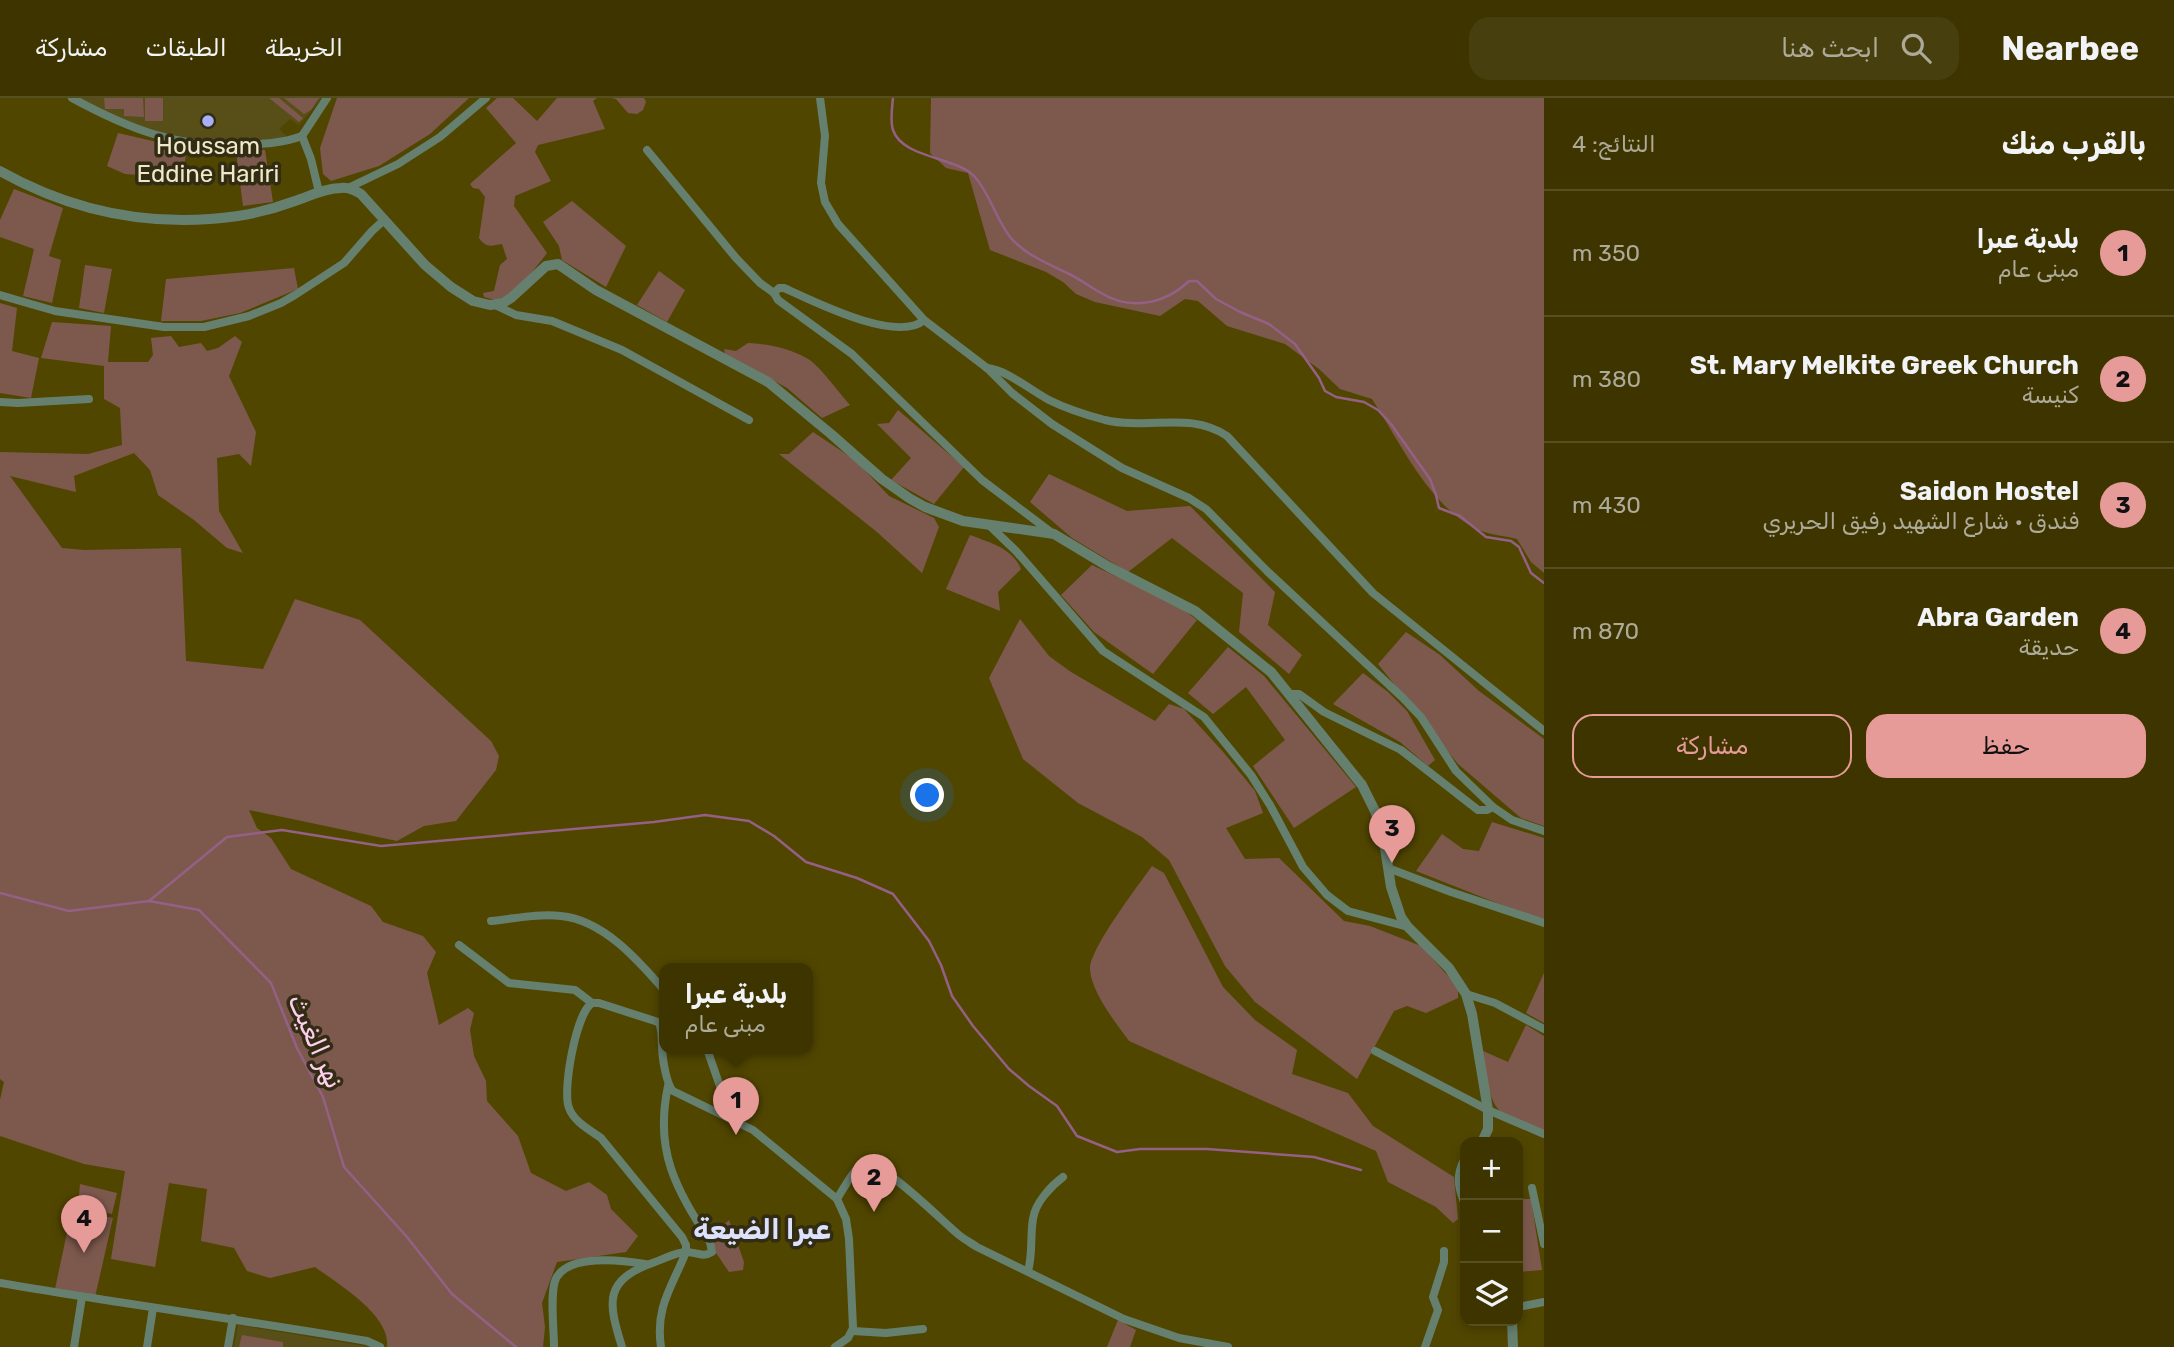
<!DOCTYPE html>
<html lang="ar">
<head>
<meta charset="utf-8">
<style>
  body { margin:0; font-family:Rubik,"Noto Naskh Arabic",sans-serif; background:#483f0f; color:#f1f3f6; direction:rtl }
  .controls { position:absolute; right:21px; bottom:21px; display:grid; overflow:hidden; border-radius:14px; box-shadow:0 4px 10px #0003 }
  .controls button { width:63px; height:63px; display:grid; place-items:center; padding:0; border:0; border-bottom:2px solid #564f22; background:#3d3400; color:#f1f3f6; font:35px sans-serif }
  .you { position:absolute; left:928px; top:698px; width:24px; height:24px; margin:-18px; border:5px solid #fff; border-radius:50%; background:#1a73e8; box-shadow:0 0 0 10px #1a73e833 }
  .badge { display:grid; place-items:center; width:46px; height:46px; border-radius:50%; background:#e69b98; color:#111; font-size:23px; font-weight:700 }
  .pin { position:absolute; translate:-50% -58px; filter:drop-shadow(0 2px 4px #0008) }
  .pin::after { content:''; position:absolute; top:37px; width:24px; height:21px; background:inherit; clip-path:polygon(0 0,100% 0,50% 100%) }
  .popup { position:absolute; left:659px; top:865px; width:154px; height:91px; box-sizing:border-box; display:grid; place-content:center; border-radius:14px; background:#3d3400; filter:drop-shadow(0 2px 5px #0005); font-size:23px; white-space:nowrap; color:#adaa99 }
  .popup b { font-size:26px; color:#f1f3f6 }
  .popup::after { content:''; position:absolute; left:50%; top:100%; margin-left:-14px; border:14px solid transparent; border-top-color:#3d3400 }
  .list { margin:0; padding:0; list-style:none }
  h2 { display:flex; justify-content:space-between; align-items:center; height:91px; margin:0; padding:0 28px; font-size:30px }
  h2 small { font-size:23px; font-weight:400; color:#adaa99 }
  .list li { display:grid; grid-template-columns:46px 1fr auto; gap:21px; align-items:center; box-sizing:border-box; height:126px; padding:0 28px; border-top:2px solid #564f22 }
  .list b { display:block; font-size:26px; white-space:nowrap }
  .list p { margin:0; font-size:23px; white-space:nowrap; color:#adaa99 }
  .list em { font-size:23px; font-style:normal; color:#adaa99 }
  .actions { display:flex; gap:14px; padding:21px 28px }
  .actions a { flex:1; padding:16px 0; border:2px solid #e69b98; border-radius:21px; text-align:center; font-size:24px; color:#e69b98 }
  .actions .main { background:#e69b98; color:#111 }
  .icon { flex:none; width:38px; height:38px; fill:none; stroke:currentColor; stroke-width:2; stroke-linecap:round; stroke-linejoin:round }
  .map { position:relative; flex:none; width:1544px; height:1249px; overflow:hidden; direction:ltr }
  header { display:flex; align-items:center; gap:42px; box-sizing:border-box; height:98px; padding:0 35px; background:#3d3400; border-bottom:2px solid #564f22 }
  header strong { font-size:33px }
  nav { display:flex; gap:38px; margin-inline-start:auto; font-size:24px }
  .search { width:490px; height:63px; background:#483f0f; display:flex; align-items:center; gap:18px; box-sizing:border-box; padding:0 24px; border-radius:21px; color:#adaa99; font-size:26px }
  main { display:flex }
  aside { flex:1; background:#3d3400 }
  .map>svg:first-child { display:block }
  .built { fill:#584e17 }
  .green { fill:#7d594d }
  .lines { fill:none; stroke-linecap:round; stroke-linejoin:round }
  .stream { stroke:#946085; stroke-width:2.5 }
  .minor { stroke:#668070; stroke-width:8 }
  .tertiary { stroke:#668070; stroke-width:10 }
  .poi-dot { fill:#a8b0fc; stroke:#312c13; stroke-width:2.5 }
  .labels { text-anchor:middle; stroke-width:7; stroke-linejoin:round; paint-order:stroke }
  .poi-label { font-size:24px; fill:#efe9ca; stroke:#312c13 }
  .water-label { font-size:26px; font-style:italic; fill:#feceee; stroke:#312c13 }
  .quarter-label { font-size:28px; font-weight:bold; fill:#dce1fe; stroke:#312c13 }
</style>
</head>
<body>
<header>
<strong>Nearbee</strong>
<div class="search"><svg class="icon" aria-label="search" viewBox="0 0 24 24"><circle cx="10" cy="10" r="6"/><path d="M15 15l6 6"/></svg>ابحث هنا</div>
<nav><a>الخريطة</a><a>الطبقات</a><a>مشاركة</a></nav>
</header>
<main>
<aside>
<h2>بالقرب منك<small>النتائج: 4</small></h2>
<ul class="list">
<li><span class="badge">1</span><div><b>بلدية عبرا</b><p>مبنى عام</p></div><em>350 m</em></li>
<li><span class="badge">2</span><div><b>St. Mary Melkite Greek Church</b><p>كنيسة</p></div><em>380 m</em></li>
<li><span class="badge">3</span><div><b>Saidon Hostel</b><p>فندق · شارع الشهيد رفيق الحريري</p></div><em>430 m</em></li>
<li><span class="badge">4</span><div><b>Abra Garden</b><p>حديقة</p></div><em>870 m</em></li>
</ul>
<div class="actions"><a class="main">حفظ</a><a>مشاركة</a></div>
</aside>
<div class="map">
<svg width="1544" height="1249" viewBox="0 0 1544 1249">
  <rect width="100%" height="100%" fill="#514600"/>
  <!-- built -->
  <g class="built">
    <path d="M79,0H322L299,27L290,21L279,31L286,38L267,42H203L163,35L145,29L104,14Z"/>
    <path d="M238,1227L371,1249H234Z"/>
  </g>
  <!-- green -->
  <g class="green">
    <path d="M104,0H143L144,19L124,18V11H105Z"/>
    <rect x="145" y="0" width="18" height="23"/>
    <path d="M269,0H279L303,20L299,24Z"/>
    <path d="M284,0H319L311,12L304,16Z"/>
    <path d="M337,0H469L430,36L379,68L331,83L323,76L320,50Z"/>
    <path d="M497,0H513L537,23L557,0H597L593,3L605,31L538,47L535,54L551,83L515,98L514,108L547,155C538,167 517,195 502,200C496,202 490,201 484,199L483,195L494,193L500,167L507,161L502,146C491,148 486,150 479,140L485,99L479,91L473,90L470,86L516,45L486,10Z"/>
    <path d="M611,0H644L646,4L643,12L637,16L628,15L616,1Z"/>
    <path d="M931,0H1544V475L1531,464L1517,441C1506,438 1492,437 1481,433C1431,412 1400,344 1372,301L1340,291L1319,271L1285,246L1227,228L1198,203L1185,201L1160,218L1095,204L1076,196L1063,184L1046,174L990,152L968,75L946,70L930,55Z"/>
    <path d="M118,35L187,51L182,80L125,76L107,68Z"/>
    <path d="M265,52L273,104L243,108L236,54Z"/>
    <path d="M14,91L63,110L49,158L61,162L52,205L23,198L34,151L0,139V122Z"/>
    <path d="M572,103L626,148L606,189L562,162L559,148L543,124Z"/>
    <path d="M85,167L112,171L104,215L79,210Z"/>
    <path d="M294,170L298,191L240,215L201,223H161L166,181Z"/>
    <path d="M659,173L685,192L667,224L637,207Z"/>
    <path d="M0,205L17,210L12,253L39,260L31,300L0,295Z"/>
    <path d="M52,224L111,228L108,264H148L153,257L151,240L171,238L179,249L201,245L207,253L218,250L235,238L242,244L229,278L256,334L251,368L239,356L217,360L219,413L243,455L227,450L194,422L158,397L150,372L134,355L74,378L76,394L10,378L62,450L84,452L181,450L186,563L263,571L295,501L360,522L491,643L499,658L496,672L456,723L424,728L397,743L249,712L257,730L271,740L291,771L371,808L383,824L423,838L436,854L427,875L439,927L468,910L474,915L470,932L474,958L486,983L487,1003L518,1038L531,1075L566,1093L589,1084L607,1097L611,1111L638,1138L626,1154L557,1164L542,1205L545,1229L543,1249H387C391,1217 338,1186 315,1169L270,1180L247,1173L234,1150L201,1143L207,1091L169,1085L155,1169L111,1161L125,1073L84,1066L0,1038V1002L4,984L0,981V354L88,356L122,347L120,310L104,301V268L41,260Z"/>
    <path d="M748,245C768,246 790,250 808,261C820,268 839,295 850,307L822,320L787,290L725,256L724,251L736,253Z"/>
    <path d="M898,312L964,369L934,406L891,382L911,360L877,326L889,325Z"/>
    <path d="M813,334L855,362L889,398L934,420L939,429L922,475L877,434L779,356H789Z"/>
    <path d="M1049,376L1127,413L1190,408L1275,494L1268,527L1302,557L1289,576L1239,534L1243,495L1172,440L1128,474L1072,440L1030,404Z"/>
    <path d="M970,437C991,445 1012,450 1021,471L998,494L1000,513L946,491Z"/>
    <path d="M1092,467L1177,507L1197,522L1153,576L1094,534L1061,497Z"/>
    <path d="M1020,521L1049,558L1071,574L1155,623L1169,606L1184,611L1224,655L1255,693L1263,715L1226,730L1245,761L1279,760L1344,823L1370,828L1421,848L1458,889V900L1426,915L1407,908L1394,913L1357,981L1255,904L1225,868L1169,762L1142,739L1078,705L1023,661L989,580Z"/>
    <path d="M1406,534L1440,557L1479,593L1544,641V728L1521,720L1458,666L1378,566Z"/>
    <path d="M1228,549L1264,578L1356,689L1294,730L1253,668L1285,642L1246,589L1213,616L1188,595Z"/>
    <path d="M1363,575L1388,594L1407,613L1435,662L1428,668L1400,644L1333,606Z"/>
    <path d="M1492,724L1544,740V828L1525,816L1416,773L1442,736L1463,751L1479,753Z"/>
    <path d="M1152,768L1164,775L1223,889L1255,922L1297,952L1292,976L1348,995L1373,1028L1454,1079L1458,1121L1453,1125L1436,1109L1388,1084L1376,1053L1129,943C1116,925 1091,894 1090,871C1090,850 1138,788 1152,768Z"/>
    <path d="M1544,875V925L1526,915Z"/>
    <path d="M1526,927L1544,938V1033C1532,1028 1507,1021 1499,1012C1486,998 1486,970 1483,953L1508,964Z"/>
    <path d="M80,1086L117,1095L112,1116L78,1109Z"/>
    <path d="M1518,1101H1531L1542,1172L1518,1174Z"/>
    <path d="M72,1111L113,1120L95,1199L55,1191Z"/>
    <path d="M729,1122L744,1164L743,1172L729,1174L716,1155L712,1138Z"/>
    <path d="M1118,1222L1136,1232L1130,1249H1107Z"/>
    <path d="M242,1237L283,1244V1249H239Z"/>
  </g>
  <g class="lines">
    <!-- stream -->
    <g class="stream">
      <path d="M893,0C892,10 890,23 893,32C903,61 956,58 975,79C990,96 996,121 1010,139C1025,157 1049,166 1069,176C1080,181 1090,189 1101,195C1131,213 1165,206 1189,183H1197L1216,201L1240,214L1269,226L1295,246L1319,280L1325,293L1336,299L1364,304L1378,312L1391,326L1430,381L1436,397L1439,410L1460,418L1486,439L1511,443L1519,449L1531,475L1544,485"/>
      <path d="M0,795L69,813L149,803L199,812L271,885L297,950L323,999L344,1069L407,1139L452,1196L516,1249"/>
      <path d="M149,803L227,739L282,732L381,748L654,724L705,717L749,723L774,738L806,764L857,780L893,796L929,843L941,867L952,898L973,928L1009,971L1029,988L1057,1008L1077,1038L1117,1054L1140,1051H1207L1314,1059L1361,1072"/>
    </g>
    <!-- minor -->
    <g class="minor">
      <path d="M72,0C129,31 177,50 243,47C263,46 283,45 302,38L311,61L319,94"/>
      <path d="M820,0L825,38L821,85L825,104L838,126L924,222L987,270L1012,295L1052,326L1122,370L1189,400L1206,411L1267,473L1402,599L1421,619L1456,673L1493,709L1487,712H1478L1401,652L1324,614L1299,596H1289"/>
      <path d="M302,38L327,0"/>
      <path d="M647,52L736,160L760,185L774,195"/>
      <path d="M348,90L398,66L440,39L486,0"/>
      <path d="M0,197L55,213L164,229H204L249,218L281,205L295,197L344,165L372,133L383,123"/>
      <path d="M495,207L516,217L552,223L622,252L749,322"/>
      <path d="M924,222C897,246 813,203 784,190H779L774,195L778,202L852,256L982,382L1052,435"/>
      <path d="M987,270C1005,271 1032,293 1049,302C1067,311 1086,317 1105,322C1148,332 1190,313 1227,338L1373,495L1544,633"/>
      <path d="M0,304L18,305L89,301"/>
      <path d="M990,428L1016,453L1103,553L1204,619L1251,677L1270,707L1303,769L1327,797L1348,813L1408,829"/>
      <path d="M1493,709L1512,722L1544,733"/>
      <path d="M1388,770L1451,794L1544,825"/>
      <path d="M491,823C513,821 538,815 561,818C603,822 638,862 664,892"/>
      <path d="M459,847L509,885L575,892L592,905"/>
      <path d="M1466,896L1495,905L1544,931"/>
      <path d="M707,951L723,997L736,1024"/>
      <path d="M1375,953L1488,1012L1544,1036"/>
      <path d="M1532,1090L1544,1146"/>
      <path d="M837,1101C842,1093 855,1069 863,1066C880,1060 943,1124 959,1137C964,1141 971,1145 977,1149L1124,1221L1179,1240L1228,1249"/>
      <path d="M1028,1173C1033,1155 1030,1138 1033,1121C1035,1105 1051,1088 1063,1079"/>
      <path d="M0,1185C122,1206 245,1222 367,1243L380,1249"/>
      <path d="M1518,1209L1544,1204"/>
      <path d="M853,1233L886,1235L923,1231"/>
      <path d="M74,1249L82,1199"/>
      <path d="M147,1249L153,1210"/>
      <path d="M228,1249L233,1220"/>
      <path d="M554,1249C554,1232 550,1198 555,1183C565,1155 622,1162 645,1166"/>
      <path d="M622,1249C608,1204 603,1182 655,1164C664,1161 676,1154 686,1154C696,1154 703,1160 712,1154L710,1144C676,1090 654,1054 668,988"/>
      <path d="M661,1249C655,1209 672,1189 686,1154V1147L682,1139L601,1040C590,1032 574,1024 569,1010C562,993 576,915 592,905H599L658,924C663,931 661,938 662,947C662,958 666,986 673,993L753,1032L837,1101L846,1121L849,1141L853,1230L848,1240L835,1249"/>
      <path d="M1425,1249L1438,1212L1433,1199L1444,1164V1153"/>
    </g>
    <!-- tertiary -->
    <g class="tertiary">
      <path d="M0,73C73,114 154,130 238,118C257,115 276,110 295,103C310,98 325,90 341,90C348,89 354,92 361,96L425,167L451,189L473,203L490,207L503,205L511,200L546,168L558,166L596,192L768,284L831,336L882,381L909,400L925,409L963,423L1054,436L1109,469L1195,513L1271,574L1362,687L1375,713L1383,737L1391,789L1401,819L1408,829L1449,870L1466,896L1472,916L1488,1012V1031L1482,1044"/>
      <path d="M1465,1062C1457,1078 1459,1088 1465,1104"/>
      <path d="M1512,1223L1513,1249"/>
    </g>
  </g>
  <!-- markers -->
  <circle class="poi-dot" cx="208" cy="23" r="7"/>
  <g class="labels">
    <!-- poi labels -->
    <g class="poi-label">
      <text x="208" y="56">Houssam<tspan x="208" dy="28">Eddine Hariri</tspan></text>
    </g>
    <!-- water labels -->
    <g class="water-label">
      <text transform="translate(316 943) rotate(66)" y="9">نهر الغيث</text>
    </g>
    <!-- quarter labels -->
    <g class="quarter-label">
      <text x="762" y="1141">عبرا الضيعة</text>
    </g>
  </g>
</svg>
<div class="controls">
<button>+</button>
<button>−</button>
<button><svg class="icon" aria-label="layers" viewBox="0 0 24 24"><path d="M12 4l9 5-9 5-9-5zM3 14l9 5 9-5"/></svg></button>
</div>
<div class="you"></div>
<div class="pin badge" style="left:736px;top:1037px">1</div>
<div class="popup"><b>بلدية عبرا</b>مبنى عام</div>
<div class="pin badge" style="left:874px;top:1114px">2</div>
<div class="pin badge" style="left:1392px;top:765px">3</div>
<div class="pin badge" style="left:84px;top:1155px">4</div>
</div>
</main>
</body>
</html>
